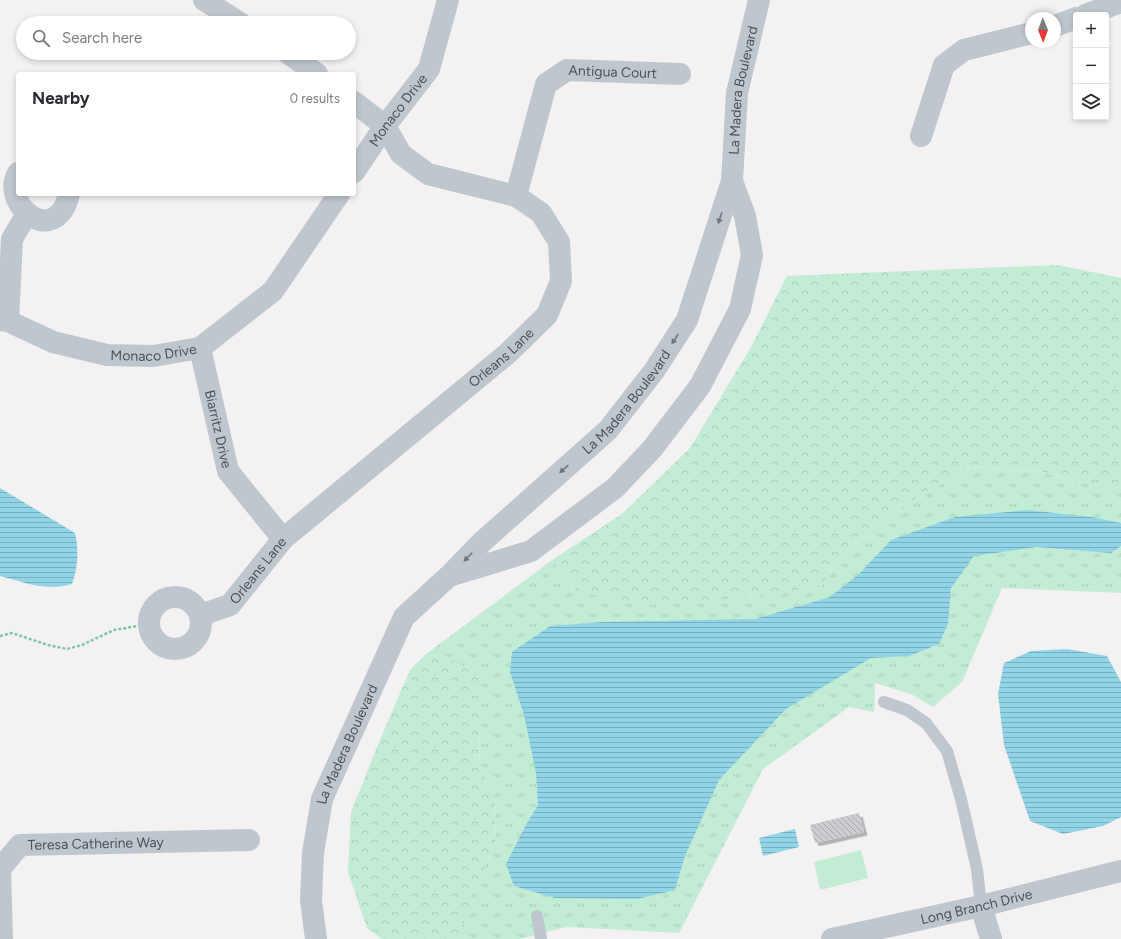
<!DOCTYPE html>
<html lang="en">
<head>
<meta charset="utf-8">
<style>
  body { margin:0; font-family:Figtree,sans-serif; background:#f7f7f7; color:#2b2b33 }
  .controls { position:absolute; right:12px; top:12px; display:grid; overflow:hidden; border-radius:4px; box-shadow:0 2px 6px #0003 }
  .controls button { width:36px; height:36px; display:grid; place-items:center; padding:0; border:0; border-bottom:1px solid #e1e1e2; background:#fff; color:#2b2b33; font:20px sans-serif }
  .compass { position:absolute; left:1025px; top:12px; width:36px; height:36px; border-radius:50%; background:#fff; box-shadow:0 2px 6px #0003; rotate:179deg }
  .list { margin:0; padding:0; list-style:none }
  h2 { display:flex; justify-content:space-between; align-items:center; height:52px; margin:0; padding:0 16px; font-size:17px }
  h2 small { font-size:13px; font-weight:400; color:#7c7c81 }
  .icon { flex:none; width:22px; height:22px; fill:none; stroke:currentColor; stroke-width:2; stroke-linecap:round; stroke-linejoin:round }
  .map { position:relative; flex:none; width:1121px; height:939px; overflow:hidden }
  .search { position:absolute; background:#fff; box-shadow:0 2px 6px #0003; left:16px; top:16px; width:340px; height:44px; display:flex; align-items:center; gap:10px; box-sizing:border-box; padding:0 14px; border-radius:22px; color:#7c7c81; font-size:15px }
  .panel { position:absolute; background:#fff; box-shadow:0 2px 6px #0003; left:16px; top:72px; width:340px; height:124px; border-radius:4px }
  .map>svg:first-child { display:block }
  .grass { fill:url(#grass-tufts) }
  .forest { fill:url(#forest-crowns) }
  .park { fill:#c2edd4 }
  .water { fill:url(#water-rules) }
  .building { fill:url(#building-back-hatch); filter:url(#shadow) }
  .lines { fill:none; stroke-linecap:round; stroke-linejoin:round }
  .path { stroke:#7cc9a5; stroke-width:2.5; stroke-dasharray:3 2; stroke-linecap:butt }
  .service { stroke:#bfc7ce; stroke-width:12 }
  .minor { stroke:#bfc7ce; stroke-width:22 }
  .tertiary { stroke:#bfc7ce; stroke-width:22 }
  .oneway { fill:#6c767f }
  .labels { text-anchor:middle; stroke-width:4; stroke-linejoin:round; paint-order:stroke }
  .street-label { font-size:14px; fill:#49535d; stroke:#fff }
</style>
</head>
<body>
<div class="map">
<svg width="1121" height="939" viewBox="0 0 1121 939">
  <defs>
    <pattern id="grass-tufts" width="24" height="20" patternUnits="userSpaceOnUse"><rect width="24" height="20" fill="#c2edd4"/><path d="M3 7l-1-3M5 7V3M7 7l1-3M15 17l-1-3M17 17v-4M19 17l1-3" fill="none" stroke="#a8cdb8"/></pattern>
    <pattern id="forest-crowns" width="20" height="18" patternUnits="userSpaceOnUse"><rect width="20" height="18" fill="#c2edd4"/><path d="M2 6a3 3 0 1 1 6 0M12 15a3 3 0 1 1 6 0" fill="none" stroke="#a8cdb8"/></pattern>
    <pattern id="water-rules" width="6" height="5" patternUnits="userSpaceOnUse"><rect width="6" height="5" fill="#92d4e7"/><path d="M0 2.5h6" fill="none" stroke="#79afbe"/></pattern>
    <pattern id="building-back-hatch" width="6" height="6" patternUnits="userSpaceOnUse"><rect width="6" height="6" fill="#cbcdd3"/><path d="M-1 5l2 2M0 0l6 6M5-1l2 2" fill="none" stroke="#a7a9ae"/></pattern>
    <filter id="shadow"><feDropShadow dx="3.5" dy="3.5" stdDeviation="0" flood-color="#0004"/></filter>
  </defs>
  <rect width="100%" height="100%" fill="#f3f1f1"/>
  <!-- grass -->
  <path class="grass" d="M972,467L1039,471L1093,485L1121,488V593L1002,588L962,682L933,707L911,694L875,683L874,712L849,707L763,769L679,933L566,927L520,939H446L459,933L496,842L494,793L480,770L479,722L450,657L425,655L552,560L578,592L821,586L852,546L921,495Z"/>
  <!-- forest -->
  <g class="forest">
    <path d="M1058,265L1121,278V488L1093,485L1039,471L972,467L921,495L852,546L821,586L761,596L650,605L578,592L552,560L622,514L690,448L751,347L787,276Z"/>
    <path d="M425,655L450,657L478,676L480,769L494,793L496,842L459,934L446,939H382L367,928L348,872L351,812L379,742L410,670Z"/>
  </g>
  <!-- park -->
  <path class="park" d="M861,850L868,878L820,890L814,862Z"/>
  <!-- water -->
  <g class="water">
    <path d="M0,488L75,533C79,550 78,567 72,584C48,592 23,582 0,576Z"/>
    <path d="M1027,510L1092,517L1121,523V546L1111,553L1037,547L974,556L951,588L948,624L939,644L909,656L871,658L786,709L719,780L685,856L675,890L637,899L555,898L514,886L506,864L527,823L538,805L536,773L524,715L510,672L512,652L550,626L602,622L755,619L830,597L860,573L891,540L955,517Z"/>
    <path d="M1067,649L1107,656L1121,682V817L1103,826L1063,834L1030,821L1004,745L998,694L1004,663L1031,651Z"/>
    <path d="M795,829L799,847L763,856L759,838Z"/>
  </g>
  <!-- building -->
  <path class="building" d="M859,813L864,832L815,843L810,825Z"/>
  <g class="lines">
    <!-- path -->
    <path class="path" d="M0,636L12,633L48,645L67,649L82,645L114,630L149,624"/>
    <!-- service -->
    <g class="service">
      <path d="M884,702L907,710L926,723L947,751L961,799L977,869L981,906"/>
      <path d="M537,916L541,939"/>
    </g>
    <!-- minor -->
    <g class="minor">
      <path d="M204,0L240,23"/>
      <path d="M1085,15L1121,2"/>
      <path d="M1055,26L1076,18"/>
      <path d="M288,53L317,74"/>
      <path d="M921,136L944,65L964,50L1031,33"/>
      <path id="s1" d="M354,172L385,126L429,69L448,0"/>
      <path d="M18,173C0,206 56,249 69,194"/>
      <path id="s2" d="M516,196L546,84L567,70L680,74"/>
      <path id="s3" d="M0,320L8,321L53,342L107,355L153,356L200,348L273,291L339,194"/>
      <path d="M8,321L12,239L25,217"/>
      <path id="s4" d="M200,348L228,471L283,539"/>
      <circle cx="175" cy="623" r="26"/>
      <path id="s5" d="M201,615L230,605L283,539L507,354L547,315L561,281L559,242L541,213L516,196L428,174L401,154L385,126L354,102"/>
      <path d="M981,906L991,939"/>
      <path id="s6" d="M2,939L0,869L20,845L249,840"/>
      <path id="s7" d="M832,939L981,906L1121,871"/>
    </g>
    <!-- tertiary -->
    <g class="tertiary">
      <path id="s8" d="M732,181L745,216L752,255L740,309L700,386L652,449L615,488L531,551L449,576L482,542L608,430L654,371L687,320L732,181L737,93L759,0"/>
      <path id="s9" d="M316,939L311,900L313,853L322,799L404,617L449,576"/>
    </g>
  </g>
  <!-- one-way arrows -->
  <defs><path id="oneway-solid" d="M-6-.8H1V-3.2L6.5 0L1 3.2V.8H-6Z"/></defs>
  <g class="oneway">
    <use href="#oneway-solid" transform="translate(720 218) rotate(108)"/>
    <use href="#oneway-solid" transform="translate(675 339) rotate(123)"/>
    <use href="#oneway-solid" transform="translate(564 469) rotate(138)"/>
    <use href="#oneway-solid" transform="translate(468 557) rotate(134)"/>
  </g>
  <g class="labels">
    <!-- street labels -->
    <g class="street-label">
      <text dy="5" stroke="none"><textPath href="#s2" startOffset="187">Antigua Court</textPath></text>
      <text dy="5" stroke="none"><textPath href="#s8" startOffset="1132">La Madera Boulevard</textPath></text>
      <text dy="5" stroke="none"><textPath href="#s1" startOffset="76">Monaco Drive</textPath></text>
      <text dy="5" stroke="none"><textPath href="#s3" startOffset="160">Monaco Drive</textPath></text>
      <text dy="5" stroke="none"><textPath href="#s5" startOffset="399">Orleans Lane</textPath></text>
      <text dy="5" stroke="none"><textPath href="#s8" startOffset="792">La Madera Boulevard</textPath></text>
      <text dy="5" stroke="none"><textPath href="#s4" startOffset="83">Biarritz Drive</textPath></text>
      <text dy="5" stroke="none"><textPath href="#s5" startOffset="75">Orleans Lane</textPath></text>
      <text dy="5" stroke="none"><textPath href="#s9" startOffset="201">La Madera Boulevard</textPath></text>
      <text dy="5" stroke="none"><textPath href="#s6" startOffset="177">Teresa Catherine Way</textPath></text>
      <text dy="5" stroke="none"><textPath href="#s7" startOffset="148">Long Branch Drive</textPath></text>
    </g>
  </g>
</svg>
<div class="controls">
<button>+</button>
<button>−</button>
<button><svg class="icon" aria-label="layers" viewBox="0 0 24 24"><path d="M12 4l9 5-9 5-9-5zM3 14l9 5 9-5"/></svg></button>
</div>
<svg class="compass" viewBox="-18 -18 36 36"><path d="M0-13l5 13h-10z" fill="#e53935"/><path d="M0 13l5-13h-10z" fill="#7c7c81"/></svg>
<div class="search"><svg class="icon" aria-label="search" viewBox="0 0 24 24"><circle cx="10" cy="10" r="6"/><path d="M15 15l6 6"/></svg>Search here</div>
<section class="panel">
<h2>Nearby<small>0 results</small></h2>
<ul class="list">
</ul>
</section>
</div>
</body>
</html>
